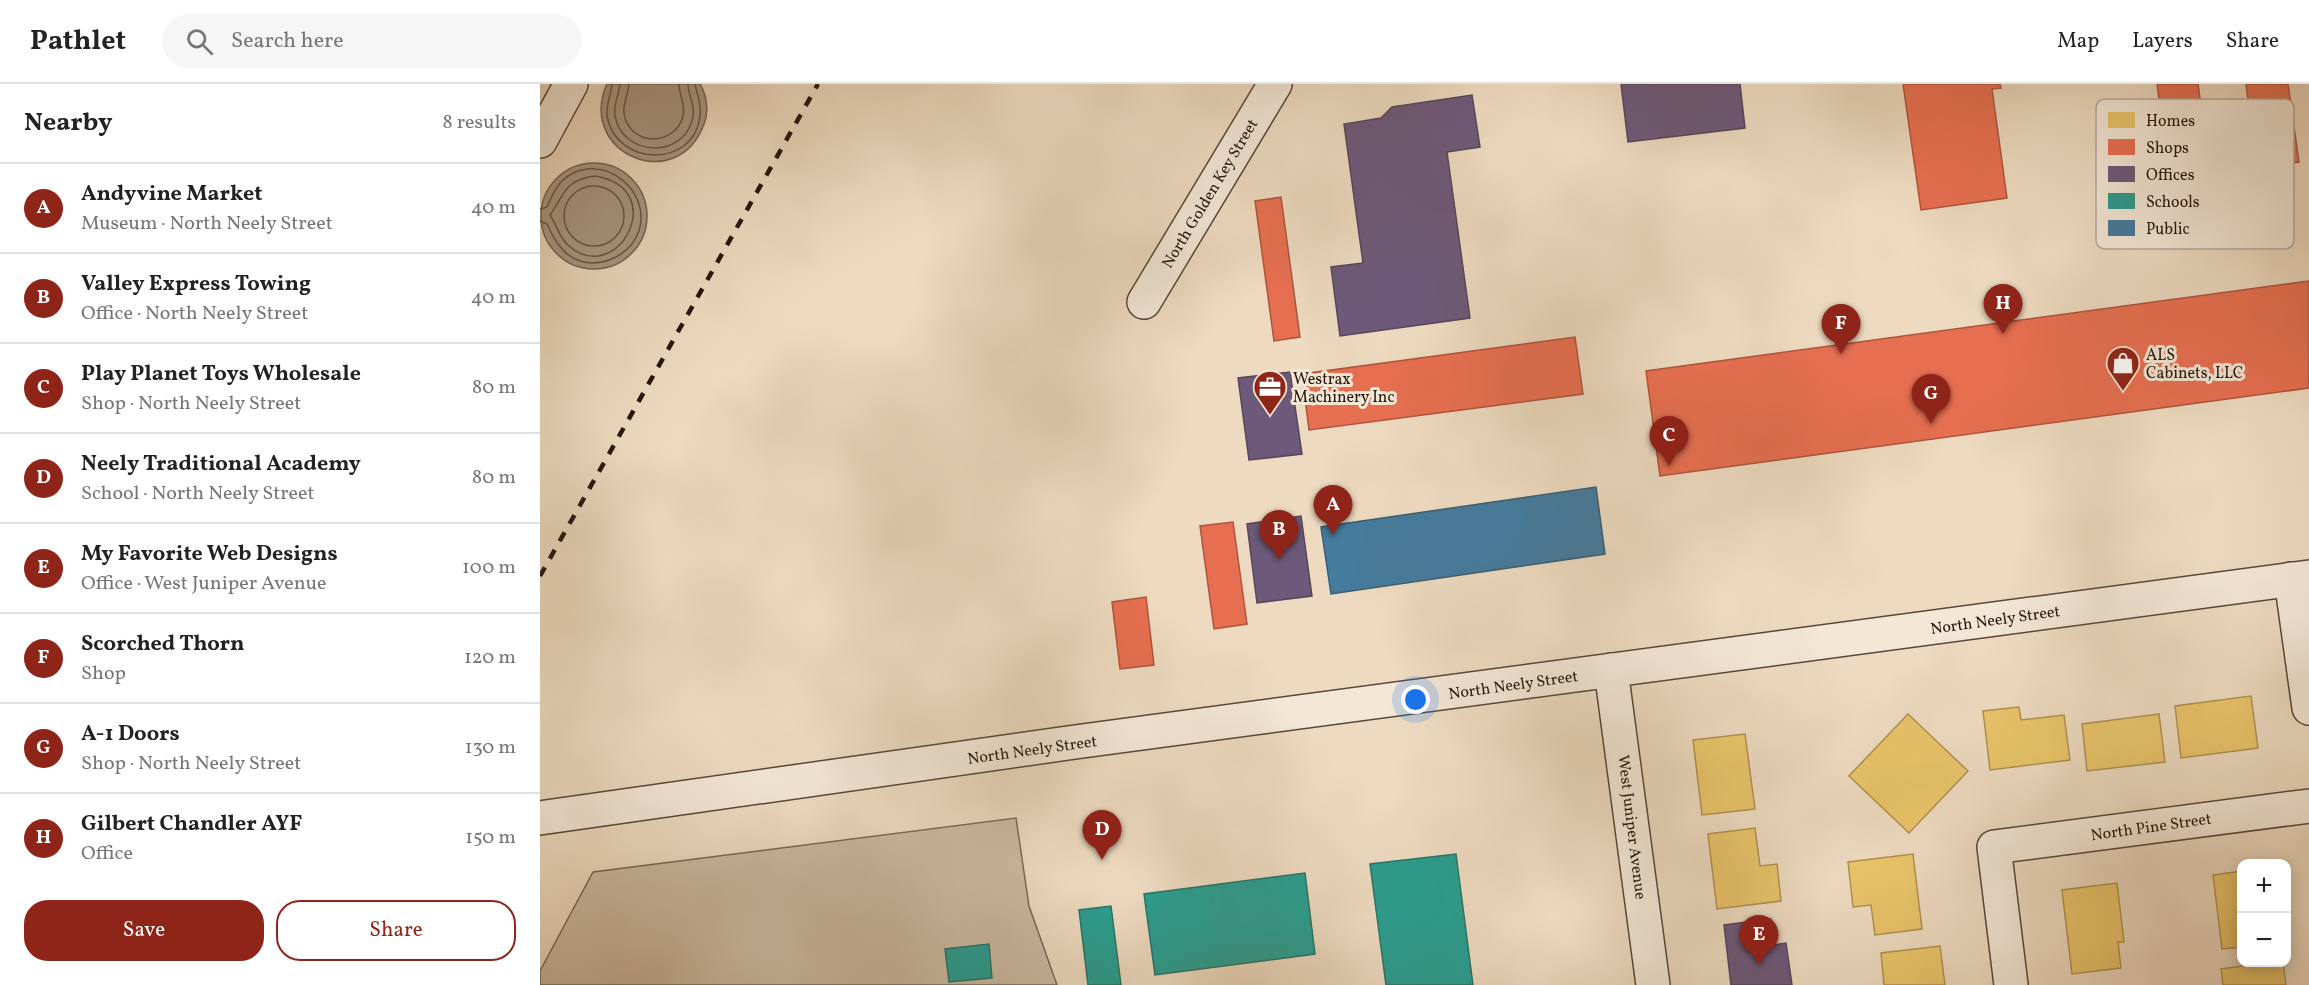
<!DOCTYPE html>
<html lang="en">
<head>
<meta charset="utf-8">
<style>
  body { margin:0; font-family:Vollkorn,serif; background:#f6f6f6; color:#222 }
  .controls { position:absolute; right:18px; bottom:18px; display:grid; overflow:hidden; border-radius:12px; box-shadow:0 3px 15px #0003 }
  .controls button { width:54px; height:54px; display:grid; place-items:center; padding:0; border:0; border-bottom:2px solid #e0e0e0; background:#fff; color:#222; font:30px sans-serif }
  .you { position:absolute; left:876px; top:616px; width:21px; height:21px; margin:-15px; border:4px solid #fff; border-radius:50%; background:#1a73e8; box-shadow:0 0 0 9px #1a73e833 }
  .badge { display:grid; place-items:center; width:39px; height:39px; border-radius:50%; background:#8f2418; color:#fff; font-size:20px; font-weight:700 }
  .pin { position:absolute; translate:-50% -50px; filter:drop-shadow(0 2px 3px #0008) }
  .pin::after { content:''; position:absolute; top:32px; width:21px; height:18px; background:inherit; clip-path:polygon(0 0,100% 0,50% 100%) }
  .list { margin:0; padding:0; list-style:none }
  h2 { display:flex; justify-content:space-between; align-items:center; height:78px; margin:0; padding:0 24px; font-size:26px }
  h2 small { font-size:20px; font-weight:400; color:#767676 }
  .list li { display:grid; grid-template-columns:39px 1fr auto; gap:18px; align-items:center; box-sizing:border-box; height:90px; padding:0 24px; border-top:2px solid #e0e0e0 }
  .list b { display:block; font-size:22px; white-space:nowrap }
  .list p { margin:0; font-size:20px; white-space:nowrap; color:#767676 }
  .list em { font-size:20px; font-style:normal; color:#767676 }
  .actions { display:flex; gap:12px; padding:18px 24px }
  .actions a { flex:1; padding:14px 0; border:2px solid #8f2418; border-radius:24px; text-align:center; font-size:21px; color:#8f2418 }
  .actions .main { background:#8f2418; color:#fff }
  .icon { flex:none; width:33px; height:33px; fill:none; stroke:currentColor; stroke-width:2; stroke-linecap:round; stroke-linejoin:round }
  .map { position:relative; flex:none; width:1769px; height:901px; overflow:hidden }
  header { display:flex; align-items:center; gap:36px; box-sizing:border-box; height:84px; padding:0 30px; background:#fff; border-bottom:2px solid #e0e0e0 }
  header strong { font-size:28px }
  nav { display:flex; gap:33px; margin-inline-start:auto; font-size:21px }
  .search { width:420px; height:54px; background:#f6f6f6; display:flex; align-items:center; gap:15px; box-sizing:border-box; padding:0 21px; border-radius:33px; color:#767676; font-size:22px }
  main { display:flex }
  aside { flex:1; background:#fff }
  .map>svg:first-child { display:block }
  .green { fill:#cbb9a1; stroke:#786856; stroke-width:1.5 }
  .water { fill:#a99782; stroke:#746352; stroke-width:1.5 }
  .homes { fill:#e9c46a; stroke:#ae904e; stroke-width:1.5 }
  .shops { fill:#e76f51; stroke:#ad543c; stroke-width:1.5 }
  .offices { fill:#6d597a; stroke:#574559; stroke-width:1.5 }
  .schools { fill:#2a9d8f; stroke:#287467; stroke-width:1.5 }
  .public { fill:#457b9d; stroke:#3b5d71; stroke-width:1.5 }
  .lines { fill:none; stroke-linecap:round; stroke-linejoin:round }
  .shore { stroke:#675646; stroke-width:1.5 }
  .minor-casing { stroke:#574738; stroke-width:36 }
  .minor { stroke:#f3e7d6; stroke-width:33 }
  .rail { stroke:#25160b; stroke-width:4.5; stroke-dasharray:10 10; stroke-linecap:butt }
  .labels { text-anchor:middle; stroke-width:6; stroke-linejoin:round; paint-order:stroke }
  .street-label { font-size:16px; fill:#25160b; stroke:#f3e7d6 }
  .poi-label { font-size:16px; fill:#25160b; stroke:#f3e7d6; text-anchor:start }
  .key { fill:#f3e7d6; stroke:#b5a899; stroke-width:1.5 }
  .key-label { font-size:16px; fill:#25160b }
</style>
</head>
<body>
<header>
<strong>Pathlet</strong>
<div class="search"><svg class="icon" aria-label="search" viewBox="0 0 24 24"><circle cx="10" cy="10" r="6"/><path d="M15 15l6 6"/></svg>Search here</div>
<nav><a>Map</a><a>Layers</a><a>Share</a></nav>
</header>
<main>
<aside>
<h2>Nearby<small>8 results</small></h2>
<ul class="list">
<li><span class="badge">A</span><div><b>Andyvine Market</b><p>Museum · North Neely Street</p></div><em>40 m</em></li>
<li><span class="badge">B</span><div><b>Valley Express Towing</b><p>Office · North Neely Street</p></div><em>40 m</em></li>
<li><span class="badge">C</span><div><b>Play Planet Toys Wholesale</b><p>Shop · North Neely Street</p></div><em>80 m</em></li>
<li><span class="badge">D</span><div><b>Neely Traditional Academy</b><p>School · North Neely Street</p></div><em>80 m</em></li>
<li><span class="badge">E</span><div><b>My Favorite Web Designs</b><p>Office · West Juniper Avenue</p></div><em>100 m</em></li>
<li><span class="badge">F</span><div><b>Scorched Thorn</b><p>Shop</p></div><em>120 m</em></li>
<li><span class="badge">G</span><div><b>A-1 Doors</b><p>Shop · North Neely Street</p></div><em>130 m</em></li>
<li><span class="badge">H</span><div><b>Gilbert Chandler AYF</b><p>Office</p></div><em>150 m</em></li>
</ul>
<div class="actions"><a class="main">Save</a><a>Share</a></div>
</aside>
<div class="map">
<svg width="1769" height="901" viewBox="0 0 1769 901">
  <rect width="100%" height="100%" fill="#eddac0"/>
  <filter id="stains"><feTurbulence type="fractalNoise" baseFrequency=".00333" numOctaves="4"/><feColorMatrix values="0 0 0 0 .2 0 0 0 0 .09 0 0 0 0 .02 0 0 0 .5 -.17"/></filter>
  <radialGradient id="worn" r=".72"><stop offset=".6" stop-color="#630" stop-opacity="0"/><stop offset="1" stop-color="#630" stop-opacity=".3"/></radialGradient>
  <!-- green -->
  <path class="green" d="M476,734L489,822L517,901H0V887L53,788Z"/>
  <!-- water -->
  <g class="water">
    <path d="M67,0H160C167,12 169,28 164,40C138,112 36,70 67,0Z"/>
    <circle cx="54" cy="132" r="53"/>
  </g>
  <!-- homes -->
  <g class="homes">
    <path d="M1711,612L1718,664L1641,674L1635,622Z"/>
    <path d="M1479,623L1481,636L1524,631L1530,676L1450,686L1443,627Z"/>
    <path d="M1368,630L1428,687L1369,749L1309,692Z"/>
    <path d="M1619,630L1625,678L1547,687L1542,640Z"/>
    <path d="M1205,650L1215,725L1162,731L1153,656Z"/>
    <path d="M1215,744L1220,782L1237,780L1241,817L1177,825L1168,750Z"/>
    <path d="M1373,770L1382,845L1335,851L1331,821L1313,823L1308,778Z"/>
    <path d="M1702,787V863L1682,865L1673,791Z"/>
    <path d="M1577,799L1584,858H1578L1581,884L1532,890L1522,806Z"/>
    <path d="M1400,862L1405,901H1344L1341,869Z"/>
    <path d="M1731,878H1743L1746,901H1683L1681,885Z"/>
  </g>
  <!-- shops -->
  <g class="shops">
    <path d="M1363,0H1460L1461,4L1452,5L1467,114L1381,126Z"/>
    <path d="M1617,0H1658L1670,88L1630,94Z"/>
    <path d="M1706,0H1748L1759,78L1717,84Z"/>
    <path d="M741,113L760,253L734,257L715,117Z"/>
    <path d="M1769,197V304L1120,392L1106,287Z"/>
    <path d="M1035,253L1043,310L769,346L762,290Z"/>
    <path d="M693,438L707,540L674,545L660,442Z"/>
    <path d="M606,513L614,581L580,585L572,518Z"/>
  </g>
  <!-- offices -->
  <g class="offices">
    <path d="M1081,0H1200L1205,44L1088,58Z"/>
    <path d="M932,11L940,63L907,68L930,234L800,252L791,183L823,179L804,40L841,34L852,23Z"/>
    <path d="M750,288L762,370L709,376L698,294Z"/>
    <path d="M761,432L772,512L717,519L707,440Z"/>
    <path d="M1231,835L1234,861L1246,859L1252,901H1191L1184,841Z"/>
  </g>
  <!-- schools -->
  <g class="schools">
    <path d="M916,770L933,901H846L830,780Z"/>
    <path d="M765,789L775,870L615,891L604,810Z"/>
    <path d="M571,822L581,901H548L539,826Z"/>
    <path d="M449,860L452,894L409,898L405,865Z"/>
  </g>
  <!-- public -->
  <path class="public" d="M1056,403L1065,470L791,510L781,443Z"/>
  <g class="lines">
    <!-- shore -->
    <g class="shore">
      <path d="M72,0C71,11 66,20 67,32C76,83 154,85 160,32C162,20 157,11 155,0"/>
      <path d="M80,0C79,11 73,20 75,32C83,74 146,75 153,32C155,20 148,11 148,0"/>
      <path d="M89,0C88,13 80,24 86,37C97,63 136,60 143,32C146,21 139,11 139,0"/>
      <path d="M55,92C131,104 78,204 29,162C19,154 17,141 10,131C25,110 24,96 55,92Z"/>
      <circle cx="54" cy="132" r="30"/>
      <path d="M0,125L7,123C11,114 14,106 20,99C60,58 125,114 92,160C82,172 67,179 52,179C27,178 16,160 7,140L0,137"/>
    </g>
    <!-- minor casing -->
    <g class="minor-casing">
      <g id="minor">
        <path d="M0,57L31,0"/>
        <path d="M604,218L735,0"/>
        <path d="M1751,495L1769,624"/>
        <path d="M1071,586L1113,901"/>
        <path d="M0,734L535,658L1769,493"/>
        <path d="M1471,901L1454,763L1769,722"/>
      </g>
    </g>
    <!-- minor -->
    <use href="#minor" class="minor"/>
    <!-- rail -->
    <path class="rail" d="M0,492L278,0"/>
  </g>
  <!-- icons -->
  <defs>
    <g id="shop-pin" transform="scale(1.725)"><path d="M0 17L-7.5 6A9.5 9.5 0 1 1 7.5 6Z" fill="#8f2418" stroke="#f3e7d6"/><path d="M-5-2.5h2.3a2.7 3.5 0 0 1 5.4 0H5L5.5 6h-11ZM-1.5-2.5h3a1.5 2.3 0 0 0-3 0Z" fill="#fff"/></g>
    <g id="office-pin" transform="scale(1.725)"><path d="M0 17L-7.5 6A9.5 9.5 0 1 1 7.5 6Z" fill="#8f2418" stroke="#f3e7d6"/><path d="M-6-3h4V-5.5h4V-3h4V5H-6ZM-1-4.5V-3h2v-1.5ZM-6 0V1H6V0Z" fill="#fff"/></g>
  </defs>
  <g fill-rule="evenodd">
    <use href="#shop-pin" x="1583" y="279"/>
    <use href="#office-pin" x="730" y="303"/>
  </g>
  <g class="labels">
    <!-- street labels -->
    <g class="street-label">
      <text transform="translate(669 109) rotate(-59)" y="6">North Golden Key Street</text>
      <text transform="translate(1455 535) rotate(-8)" y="6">North Neely Street</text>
      <text transform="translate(973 600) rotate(-8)" y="6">North Neely Street</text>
      <text transform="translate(492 665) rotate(-8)" y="6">North Neely Street</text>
      <text transform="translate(1611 742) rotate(-8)" y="6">North Pine Street</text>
      <text transform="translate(1093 743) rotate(83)" y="6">West Juniper Avenue</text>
    </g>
    <!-- poi labels -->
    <g class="poi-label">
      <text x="1606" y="276">ALS<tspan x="1606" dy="18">Cabinets, LLC</tspan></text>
      <text x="753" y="300">Westrax<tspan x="753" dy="18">Machinery Inc</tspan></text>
    </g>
  </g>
  <!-- legend -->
  <rect x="1556" y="15" width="198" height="150" rx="9" class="key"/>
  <rect x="1568" y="28" width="27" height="16" fill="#e9c46a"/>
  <rect x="1568" y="55" width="27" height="16" fill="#e76f51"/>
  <rect x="1568" y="82" width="27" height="16" fill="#6d597a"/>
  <rect x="1568" y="109" width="27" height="16" fill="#2a9d8f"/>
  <rect x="1568" y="136" width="27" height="16" fill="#457b9d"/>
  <g class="key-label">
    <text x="1606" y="42">Homes</text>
    <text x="1606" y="69">Shops</text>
    <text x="1606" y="96">Offices</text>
    <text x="1606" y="123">Schools</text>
    <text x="1606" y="150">Public</text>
  </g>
  <rect width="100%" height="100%" filter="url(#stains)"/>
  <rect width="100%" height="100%" fill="url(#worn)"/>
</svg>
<div class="controls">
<button>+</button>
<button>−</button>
</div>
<div class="you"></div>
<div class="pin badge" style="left:793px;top:451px">A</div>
<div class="pin badge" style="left:739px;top:476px">B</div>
<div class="pin badge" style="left:1129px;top:382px">C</div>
<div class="pin badge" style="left:562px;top:776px">D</div>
<div class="pin badge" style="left:1219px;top:881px">E</div>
<div class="pin badge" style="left:1301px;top:270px">F</div>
<div class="pin badge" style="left:1391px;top:340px">G</div>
<div class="pin badge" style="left:1463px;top:250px">H</div>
</div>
</main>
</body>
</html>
